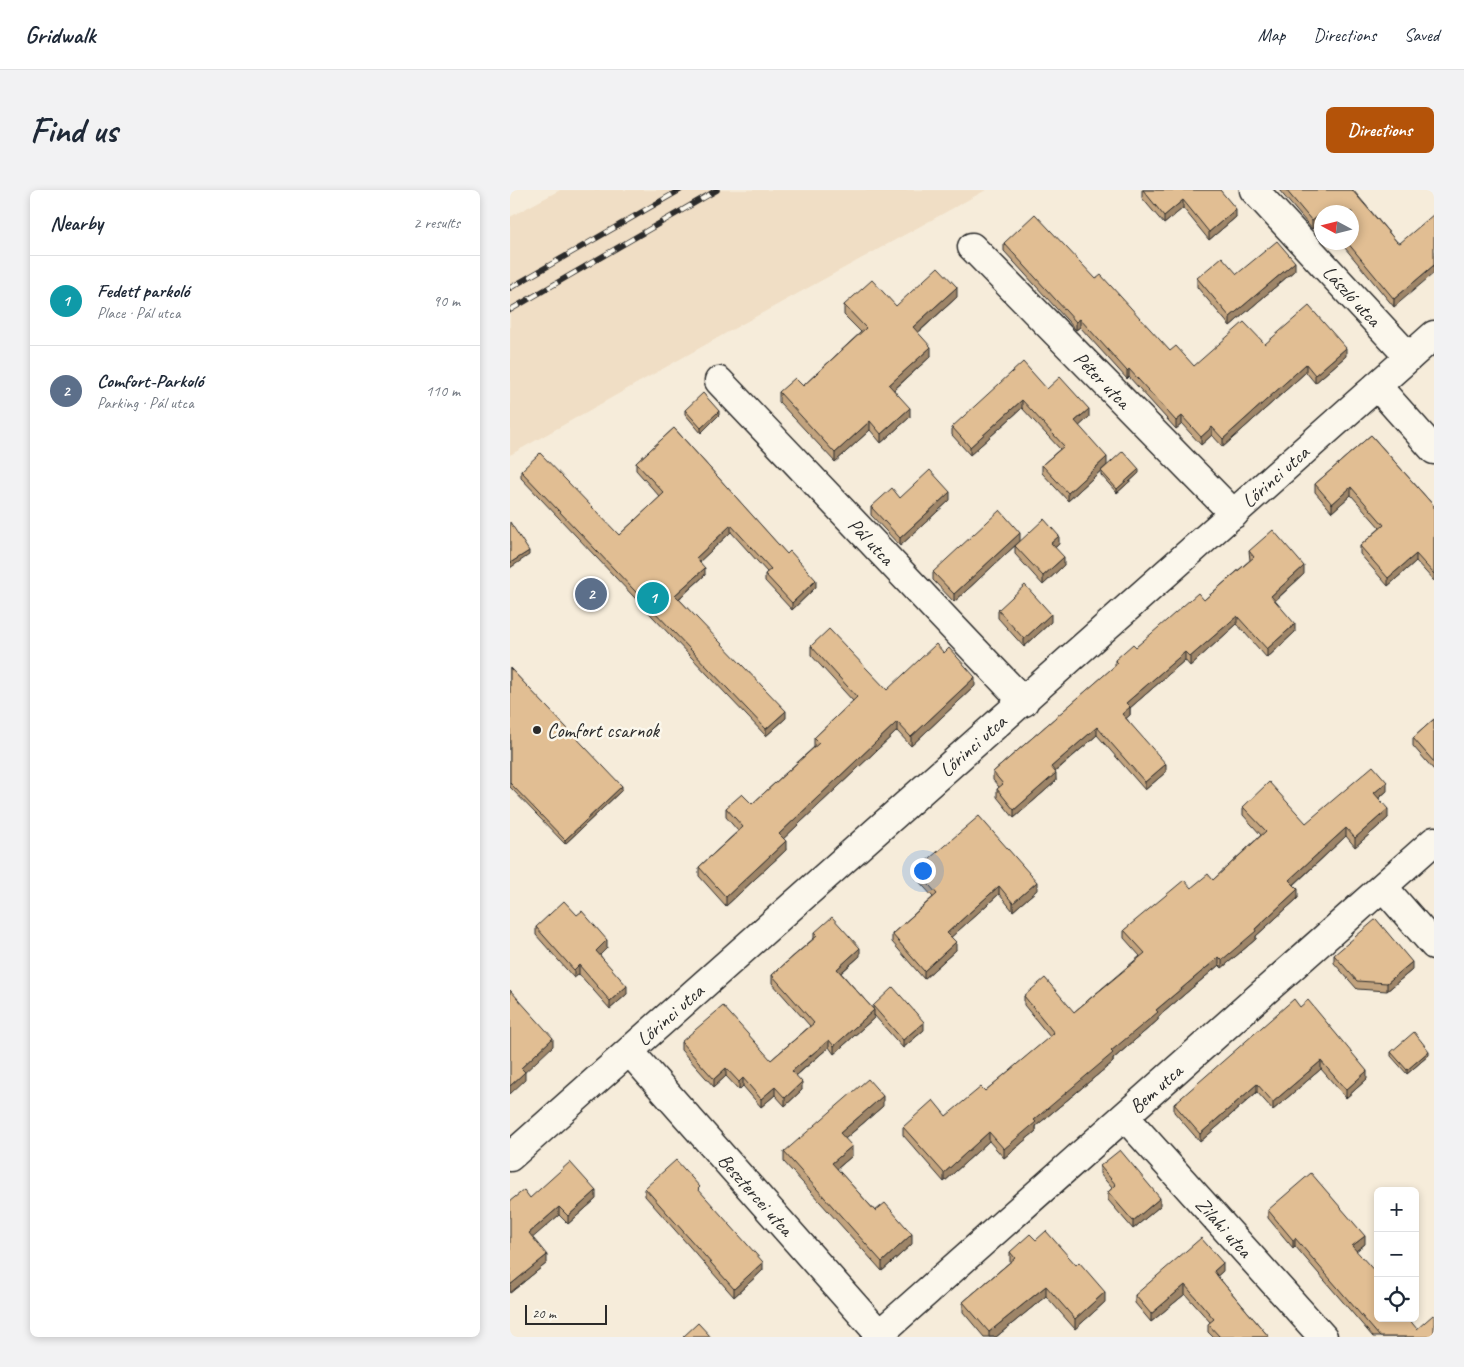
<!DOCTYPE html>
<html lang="en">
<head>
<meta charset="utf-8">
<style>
  body { margin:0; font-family:Caveat,sans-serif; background:#f2f2f3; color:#1f2937 }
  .controls { position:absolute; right:15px; bottom:15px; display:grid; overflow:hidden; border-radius:8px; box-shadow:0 2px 8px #0003 }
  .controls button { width:45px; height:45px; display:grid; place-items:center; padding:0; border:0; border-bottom:1px solid #e0e1e3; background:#fff; color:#1f2937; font:25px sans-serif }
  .compass { position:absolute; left:804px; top:15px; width:45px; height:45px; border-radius:50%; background:#fff; box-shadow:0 2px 8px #0003; rotate:277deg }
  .scale { position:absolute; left:15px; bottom:12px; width:82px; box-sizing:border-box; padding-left:5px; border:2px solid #2b2b2b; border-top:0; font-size:14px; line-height:18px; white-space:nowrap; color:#2b2b2b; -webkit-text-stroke:4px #fbf7ec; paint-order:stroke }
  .you { position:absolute; left:412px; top:680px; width:18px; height:18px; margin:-12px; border:4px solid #fff; border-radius:50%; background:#1a73e8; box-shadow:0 0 0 8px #1a73e833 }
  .badge { display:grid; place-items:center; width:32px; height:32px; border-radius:50%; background:#b45309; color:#fff; font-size:16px; font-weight:700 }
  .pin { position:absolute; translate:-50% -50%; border:2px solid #fff; box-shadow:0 1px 5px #0006 }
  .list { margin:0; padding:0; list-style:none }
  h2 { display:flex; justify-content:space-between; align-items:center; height:65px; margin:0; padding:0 20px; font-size:21px }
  h2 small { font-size:16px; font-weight:400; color:#747a83 }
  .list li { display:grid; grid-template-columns:32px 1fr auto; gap:15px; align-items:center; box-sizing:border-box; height:90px; padding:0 20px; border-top:1px solid #e0e1e3 }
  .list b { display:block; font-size:19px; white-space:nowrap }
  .list p { margin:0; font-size:16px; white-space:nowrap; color:#747a83 }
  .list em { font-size:16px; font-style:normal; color:#747a83 }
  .icon { flex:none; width:28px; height:28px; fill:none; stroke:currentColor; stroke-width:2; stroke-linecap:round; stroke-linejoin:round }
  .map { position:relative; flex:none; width:924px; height:1147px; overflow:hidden; border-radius:8px }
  header { display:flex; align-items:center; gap:30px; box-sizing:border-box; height:70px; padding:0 25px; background:#fff; border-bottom:1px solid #e0e1e3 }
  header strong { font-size:24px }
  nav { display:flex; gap:28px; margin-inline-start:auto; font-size:18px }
  .intro { display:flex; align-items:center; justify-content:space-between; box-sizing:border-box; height:120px; padding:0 30px }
  h1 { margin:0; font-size:35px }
  .button { padding:12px 22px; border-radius:8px; background:#b45309; color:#fff; font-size:18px; font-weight:700 }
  main { display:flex; gap:30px; padding:0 30px }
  aside { flex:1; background:#fff; border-radius:8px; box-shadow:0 2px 8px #0003 }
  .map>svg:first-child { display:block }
  .built { fill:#f0dec5 }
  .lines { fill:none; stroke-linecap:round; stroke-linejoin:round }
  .minor-casing { stroke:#2b2b2b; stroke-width:31 }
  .minor { stroke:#fbf7ec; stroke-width:28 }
  .rail-casing { stroke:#2b2b2b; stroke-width:5.5 }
  .rail { stroke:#fbf7ec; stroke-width:4; stroke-dasharray:11; stroke-linecap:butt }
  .wall { fill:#c2a37e; stroke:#2b2b2b }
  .shaded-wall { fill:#9e8567; stroke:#2b2b2b }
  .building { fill:#e1be93; stroke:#2b2b2b }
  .poi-dot { fill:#2b2b2b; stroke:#fbf7ec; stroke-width:2 }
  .labels { text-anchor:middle; stroke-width:5; stroke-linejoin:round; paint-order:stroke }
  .street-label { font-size:20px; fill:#2b2b2b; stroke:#fbf7ec }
  .poi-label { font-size:20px; fill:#2b2b2b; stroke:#fbf7ec; text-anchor:start }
</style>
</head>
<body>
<header>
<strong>Gridwalk</strong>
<nav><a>Map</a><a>Directions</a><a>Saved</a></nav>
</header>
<div class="intro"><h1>Find us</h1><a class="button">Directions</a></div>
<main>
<aside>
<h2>Nearby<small>2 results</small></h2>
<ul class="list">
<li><span class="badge" style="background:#0f9aa8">1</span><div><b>Fedett parkoló</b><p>Place · Pál utca</p></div><em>90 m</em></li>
<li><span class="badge" style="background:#5c6f8a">2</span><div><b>Comfort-Parkoló</b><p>Parking · Pál utca</p></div><em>110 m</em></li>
</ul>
</aside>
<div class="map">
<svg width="924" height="1147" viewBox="0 0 924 1147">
  <rect width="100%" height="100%" fill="#f6ecda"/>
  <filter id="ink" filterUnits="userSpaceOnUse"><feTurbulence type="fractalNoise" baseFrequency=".02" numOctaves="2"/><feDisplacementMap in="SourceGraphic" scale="10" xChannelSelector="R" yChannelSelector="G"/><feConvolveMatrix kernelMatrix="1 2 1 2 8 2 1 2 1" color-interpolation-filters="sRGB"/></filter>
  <g filter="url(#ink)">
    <!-- built -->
    <path class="built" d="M50,0H476L234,133L0,265V27Z"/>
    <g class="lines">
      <!-- minor casing -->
      <g class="minor-casing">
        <g id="minor">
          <path id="s1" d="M744,0L899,167"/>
          <path id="s2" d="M462,57L724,324"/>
          <path id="s3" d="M209,191L514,512"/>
          <path d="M867,196L924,260"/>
          <path d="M874,698L924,755"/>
          <path id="s4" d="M120,862L372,1147"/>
          <path id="s5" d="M615,927L813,1147"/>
          <path id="s6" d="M0,967L924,145"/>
          <path id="s7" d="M366,1147L924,651"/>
        </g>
      </g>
      <!-- minor -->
      <use href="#minor" class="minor"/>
      <!-- rail casing -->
      <g class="rail-casing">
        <g id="rail">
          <path d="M0,98L170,0"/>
          <path d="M0,120L207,0"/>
        </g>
      </g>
      <!-- rail -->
      <use href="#rail" class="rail"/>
    </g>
    <!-- wall -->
    <g class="wall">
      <path d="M632,0H710L726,27L699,50L673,18L654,34L632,8Z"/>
      <path d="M769,0H843L887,52L884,117L830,52H842V22H812L802,39Z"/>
      <path d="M494,53L586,89L660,161L684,176L755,154L836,166L805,193L796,182L713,257L702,245L691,255L672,234L666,239L619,187L617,189L570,137L566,140L494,61Z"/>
      <path d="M785,80L720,136L687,97V88Z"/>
      <path d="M447,107L408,143L421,166L384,200L400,227L371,253L360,240L325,272L269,212V202L293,196L351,142L334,125V115L386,116Z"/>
      <path d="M537,199L579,227L569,236L597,275L558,311L532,283V275L550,259L512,218L460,265L442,245V237Z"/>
      <path d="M175,220L209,225L191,243L175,224Z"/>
      <path d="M164,238L306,397L282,420L255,391V384L257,382L221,342L190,371L195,385L169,409L276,528L256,546L11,288V281L109,345L150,307L126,280V273Z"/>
      <path d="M861,245L924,316V391L906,371L878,396L850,364V356L870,338L841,305L822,322L805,302V294Z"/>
      <path d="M591,281L629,283L607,303L591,285Z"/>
      <path d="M390,308L440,310L390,356L361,325V317Z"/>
      <path d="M510,351L444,412L423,390V382Z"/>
      <path d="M549,354L545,358L554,375L533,395L505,364V356Z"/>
      <path d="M739,361L794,384L765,411L785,442L757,468L727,434L680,476L675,470L620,518V525L616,528L656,582L635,600L587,545L545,582L546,591L504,628L487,607V599L489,597L483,590V582L605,476V470L626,457L694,410L740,370Z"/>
      <path d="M488,420L541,432L514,457L488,428Z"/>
      <path d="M301,456L377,500L465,496L401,556L387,541L273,649L276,660L216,716L189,686V677L228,641L216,627V618L242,614L253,604L304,557V548L343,511L301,465Z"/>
      <path d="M0,478L112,600L55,654L0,597Z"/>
      <path d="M924,529V580L903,556V548Z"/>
      <path d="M877,601L869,608L878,628L845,657L836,646L784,695L788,708L746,746V749L712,778L709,775L648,827V830L603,869V872L526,936V941L494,968L479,951L434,992L393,945V937L436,926L475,901L540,847L514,815V806L564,822L630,766L614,748V740L681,698L703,690L751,645L733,625V617L796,633Z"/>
      <path d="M406,680L527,700L503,721L489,704L441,747L446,760L414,789L382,752V744L423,707L406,688Z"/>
      <path d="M26,737L97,758L90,765L117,804L100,819L69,784L64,788L26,745Z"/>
      <path d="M304,743L350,766L331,783L363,819V816L414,840L393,858L364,825V828L324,864L319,857L286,886L292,900L275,916L265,905L251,917L233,896L229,900L216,886L204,897L171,860V852L261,870L300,836L262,793V785L304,748Z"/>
      <path d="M824,765L902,780L877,801L847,799L824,773Z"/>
      <path d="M790,817L857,889L836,908L811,879L763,920L747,902L690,952L664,922V914Z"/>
      <path d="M881,862L919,865L897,884L881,866Z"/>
      <path d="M373,916L335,949L342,966L327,979L365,1021L402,1054L372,1081L274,972V962Z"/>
      <path d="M590,976L650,1016L623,1039L598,1010V1002L602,998L590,984Z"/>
      <path d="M135,998L253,1080L224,1107L135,1006Z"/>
      <path d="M20,1008L86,1009L58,1034L49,1025L22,1047L37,1073L0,1103Z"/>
      <path d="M758,1020L855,1054L846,1061L868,1128L907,1139L924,1147H863L785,1056L783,1058L758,1028Z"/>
      <path d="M526,1050L595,1112L565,1139L536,1106L486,1147H474L453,1122V1112L500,1072V1062Z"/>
      <path d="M713,1081L707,1086L709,1088L759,1147H703L698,1142V1134L700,1132L675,1104L641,1132L625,1113V1105Z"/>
    </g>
    <!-- shaded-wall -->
    <g class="shaded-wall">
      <path d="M673,10V18L654,34V26Z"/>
      <path d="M726,19V27L699,50V42Z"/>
      <path d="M812,23V32L802,39V31Z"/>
      <path d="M785,72V80L720,136V127Z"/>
      <path d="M924,75V83L884,117V109Z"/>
      <path d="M447,97V107L403,147V137Z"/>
      <path d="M570,129V137L566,140V132Z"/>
      <path d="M421,157V166L379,204V195Z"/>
      <path d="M836,158V166L805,193V185Z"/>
      <path d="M796,174V182L713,257V249Z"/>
      <path d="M619,179V187L617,189V181Z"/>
      <path d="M512,210V218L460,265V257Z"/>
      <path d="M400,218V227L371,253V244Z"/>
      <path d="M579,219V227L565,240V231Z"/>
      <path d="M209,221V225L191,243V238Z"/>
      <path d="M672,226V234L666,239V231Z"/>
      <path d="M360,231V240L325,272V263Z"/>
      <path d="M702,237V245L691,255V247Z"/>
      <path d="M597,267V275L558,311V303Z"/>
      <path d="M629,279V283L607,303V299Z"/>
      <path d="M841,297V305L822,322V314Z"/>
      <path d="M440,302V310L390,356V348Z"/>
      <path d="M221,335V342L186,375V368Z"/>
      <path d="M510,343V351L444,412V404Z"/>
      <path d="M549,346V354L541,361V353Z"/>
      <path d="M19,361V365L0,378V373Z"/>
      <path d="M906,364V371L878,396V388Z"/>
      <path d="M554,367V375L533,395V386Z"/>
      <path d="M794,376V384L761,414V406Z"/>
      <path d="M195,378V385L165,412V405Z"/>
      <path d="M306,390V397L282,420V413Z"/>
      <path d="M541,424V432L514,457V449Z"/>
      <path d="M727,426V434L680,476V467Z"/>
      <path d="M785,434V442L757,468V459Z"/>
      <path d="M675,462V470L620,518V525L612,532V524L616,513Z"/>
      <path d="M465,487V496L401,556V547Z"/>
      <path d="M276,521V528L256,546V539Z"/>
      <path d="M387,532V541L269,653V644Z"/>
      <path d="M587,537V545L541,585V577Z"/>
      <path d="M656,574V582L635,600V592Z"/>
      <path d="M546,583V591L504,628V620Z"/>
      <path d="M877,592V601L864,612V603Z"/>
      <path d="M112,596V600L55,654V650Z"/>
      <path d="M878,619V628L845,657V648Z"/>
      <path d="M836,638V646L779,699V690Z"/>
      <path d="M276,651V660L216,716V707Z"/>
      <path d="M527,692V700L503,721V713Z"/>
      <path d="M489,696V704L437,751V743Z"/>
      <path d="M788,699V708L746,746V749L712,778V770Z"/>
      <path d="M97,750V758L86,769V761Z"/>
      <path d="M446,752V760L414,789V781Z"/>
      <path d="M350,758V766L327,786V779Z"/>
      <path d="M709,767V775L648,827V830L603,869V872L526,936V941L494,968V959L524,930L601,861L646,820Z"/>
      <path d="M902,772V780L877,801V793Z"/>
      <path d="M69,775V784L64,788V780Z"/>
      <path d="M117,796V804L100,819V811Z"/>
      <path d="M364,820V828L324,864V856Z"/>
      <path d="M414,832V840L393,858V850Z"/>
      <path d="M43,848V856L11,886V878Z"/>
      <path d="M319,850V857L282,889V881Z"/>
      <path d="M919,861V865L897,884V880Z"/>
      <path d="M811,871V879L763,920V912Z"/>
      <path d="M216,878V886L204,897V889Z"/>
      <path d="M857,881V889L836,908V900Z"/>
      <path d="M15,882V890L0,904V896Z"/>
      <path d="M233,888V896L229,900V892Z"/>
      <path d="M292,892V900L275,916V908Z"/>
      <path d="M747,894V902L690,952V944Z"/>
      <path d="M265,897V905L251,917V909Z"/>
      <path d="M373,906V916L330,953V943Z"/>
      <path d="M479,942V951L434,992V983Z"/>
      <path d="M342,956V966L322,983V973Z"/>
      <path d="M86,1001V1009L58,1034V1026Z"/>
      <path d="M650,1008V1016L623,1039V1031Z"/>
      <path d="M49,1017V1025L19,1051V1043Z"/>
      <path d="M402,1044V1054L372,1081V1072Z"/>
      <path d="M855,1046V1054L842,1064V1056Z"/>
      <path d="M785,1048V1056L783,1058V1050Z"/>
      <path d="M37,1065V1073L0,1103V1095Z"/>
      <path d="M253,1072V1080L224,1107V1099Z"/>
      <path d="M713,1073V1081L704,1089V1081Z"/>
      <path d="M675,1095V1104L641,1132V1124Z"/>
      <path d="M536,1096V1106L486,1147H479V1142Z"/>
      <path d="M595,1102V1112L565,1139V1129Z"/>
    </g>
    <!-- building -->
    <g class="building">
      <path d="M633,0H710L726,19L699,42L673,10L654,26Z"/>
      <path d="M776,0H842L887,52L890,53L924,24V75L884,109L837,52H842V22H812V23L802,31Z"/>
      <path d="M525,24L586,89L591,85L660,161L666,156L684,176L734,132L755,154L799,116L836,158L805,185L796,174L713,249L702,237L691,247L672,226L666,231L619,179L617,181L570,129L566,132L494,53Z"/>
      <path d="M767,51L785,72L720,127L687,88L712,67L727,84Z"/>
      <path d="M428,77L447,97L403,137L421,157L379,195L400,218L371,244L360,231L325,263L269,202L285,188L293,196L356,138L334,115L362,90L386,116Z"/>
      <path d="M513,172L537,199L550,187L579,219L565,231L597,267L558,303L532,275L554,256L512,210L460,257L442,237Z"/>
      <path d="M193,203L209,221L191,238L175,220Z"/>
      <path d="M164,238L277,364L280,361L306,390L282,413L255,384L261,379L221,335L186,368L195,378L165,405L276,521L256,539L11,281L30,263L109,345L154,303L126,273Z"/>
      <path d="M861,245L924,316V384L906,364L878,388L850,356L874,335L841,297L822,314L805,294Z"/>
      <path d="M613,261L629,279L607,299L591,281Z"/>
      <path d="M420,280L440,302L390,348L361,317L382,298L390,308Z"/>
      <path d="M490,320L510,343L444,404L423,382Z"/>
      <path d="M534,329L549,346L541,353L554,367L533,386L505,356Z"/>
      <path d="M0,332L19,361L0,373Z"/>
      <path d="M763,340L794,376L761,406L785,434L757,459L727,426L680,467L675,462L616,513L620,517L612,524L656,574L635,592L587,537L541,577L546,583L504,620L487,599L493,594L483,582L608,473L605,470L623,454L626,457L688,403L694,410L744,367L739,361Z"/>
      <path d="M515,395L541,424L514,449L488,420Z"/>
      <path d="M319,439L377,500L426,454L434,463L439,458L465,487L401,547L387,532L269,644L276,651L216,707L189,677L233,637L216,618L232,604L242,614L253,604L309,553L304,548L347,507L301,456Z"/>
      <path d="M0,478L112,596L55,650L0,593Z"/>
      <path d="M924,529V572L903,548Z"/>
      <path d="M863,576L877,592L864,603L878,619L845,648L836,638L779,690L788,699L745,739L746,741L712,770L709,767L646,820L648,822L601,861L603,863L524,930L526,932L494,959L479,942L434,983L393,937L423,910L436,926L471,897L475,901L544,843L514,806L535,788L564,822L635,763L614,740L674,690L681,698L698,684L703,690L756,641L733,617L759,592L796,633Z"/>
      <path d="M469,626L527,692L503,713L489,696L437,743L446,752L414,781L382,744L427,704L406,680Z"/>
      <path d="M54,711L67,725L72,721L97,750L86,761L117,796L100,811L69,775L64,780L26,737Z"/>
      <path d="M322,727L350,758L327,779L364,820L324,856L319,850L282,881L292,892L275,908L265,897L251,909L233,888L229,892L216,878L204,889L171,852L213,816L261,870L304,833L262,785L307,746L304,743Z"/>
      <path d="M866,729L902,772L877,793L847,791L824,765Z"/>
      <path d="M383,797L414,832L393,850L363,816Z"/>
      <path d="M0,800L43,848L11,878L15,882L0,896Z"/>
      <path d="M784,809L790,817L798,810L857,881L836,900L811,871L763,912L747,894L690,944L664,914Z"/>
      <path d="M904,842L919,861L897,880L881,862Z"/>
      <path d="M358,889L373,906L330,943L342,956L322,973L365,1021L375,1013L402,1044L372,1072L274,962Z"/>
      <path d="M610,960L650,1008L623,1031L598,1002L606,995L590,976Z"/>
      <path d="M166,970L190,997L188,999L253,1072L224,1099L135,998Z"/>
      <path d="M60,972L86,1001L58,1026L49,1017L19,1043L37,1065L0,1095V1011L14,1000L20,1008Z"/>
      <path d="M801,983L855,1046L842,1056L868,1085V1128H898L907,1139L923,1125H924V1147H870L785,1048L783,1050L758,1020Z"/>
      <path d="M536,1041L566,1075L569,1072L595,1102L565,1129L536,1096L479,1142L453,1112L505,1068L500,1062L520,1044L526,1050Z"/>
      <path d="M691,1048L713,1073L704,1081L709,1088L759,1147H710L698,1134L704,1129L675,1095L641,1124L625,1105Z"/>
      <path d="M188,1133L201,1147H173Z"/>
    </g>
  </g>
  <!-- markers -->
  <circle class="poi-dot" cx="27" cy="540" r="5"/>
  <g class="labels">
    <!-- street labels -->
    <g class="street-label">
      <text dy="7" stroke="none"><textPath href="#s1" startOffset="144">László utca</textPath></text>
      <text dy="7" stroke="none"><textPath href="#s2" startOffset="186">Péter utca</textPath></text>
      <text dy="7" stroke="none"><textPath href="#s6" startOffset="1024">Lőrinci utca</textPath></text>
      <text dy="7" stroke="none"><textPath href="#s3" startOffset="221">Pál utca</textPath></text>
      <text dy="7" stroke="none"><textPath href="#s6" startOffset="619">Lőrinci utca</textPath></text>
      <text dy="7" stroke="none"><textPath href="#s6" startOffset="214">Lőrinci utca</textPath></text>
      <text dy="7" stroke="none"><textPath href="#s7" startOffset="374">Bem utca</textPath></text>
      <text dy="7" stroke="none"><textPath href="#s4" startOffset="190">Besztercei utca</textPath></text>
      <text dy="7" stroke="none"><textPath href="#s5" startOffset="148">Zilahi utca</textPath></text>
    </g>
    <!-- poi labels -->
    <g class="poi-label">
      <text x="37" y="547">Comfort csarnok</text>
    </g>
  </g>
</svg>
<div class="controls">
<button>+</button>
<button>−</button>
<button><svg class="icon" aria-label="locate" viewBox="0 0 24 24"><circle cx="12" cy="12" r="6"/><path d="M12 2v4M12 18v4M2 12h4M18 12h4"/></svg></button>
</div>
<svg class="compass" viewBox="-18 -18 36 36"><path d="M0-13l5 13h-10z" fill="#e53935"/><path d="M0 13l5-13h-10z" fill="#747a83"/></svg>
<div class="scale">20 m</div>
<div class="you"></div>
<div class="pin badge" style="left:143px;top:408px;background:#0f9aa8">1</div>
<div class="pin badge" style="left:81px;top:404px;background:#5c6f8a">2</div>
</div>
</main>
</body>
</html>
